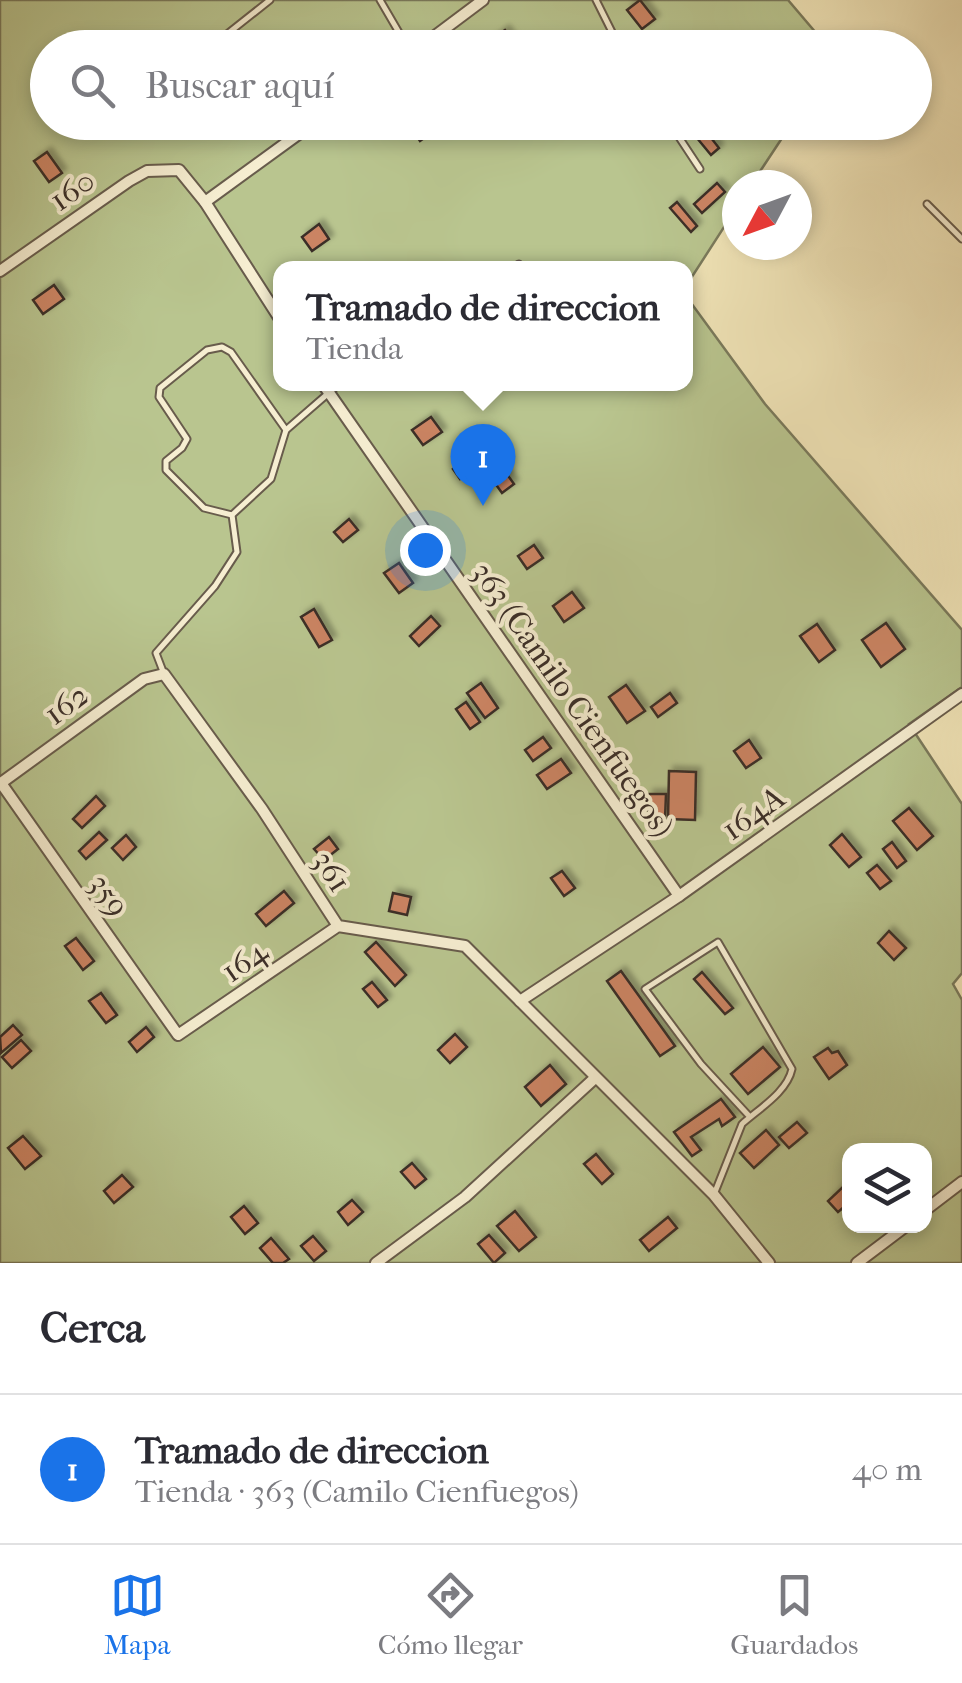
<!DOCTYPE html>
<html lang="es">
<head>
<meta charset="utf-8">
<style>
  body { margin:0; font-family:"IM FELL French Canon",serif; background:#f7f7f7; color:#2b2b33 }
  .controls { position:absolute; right:30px; bottom:30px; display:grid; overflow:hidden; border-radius:20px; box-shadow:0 5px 15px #0003 }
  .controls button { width:90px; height:90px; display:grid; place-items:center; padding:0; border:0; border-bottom:2px solid #e1e1e2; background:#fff; color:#2b2b33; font:50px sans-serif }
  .compass { position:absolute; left:722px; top:170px; width:90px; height:90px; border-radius:50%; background:#fff; box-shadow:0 5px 15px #0003; rotate:229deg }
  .you { position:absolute; left:425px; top:550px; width:35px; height:35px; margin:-25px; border:8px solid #fff; border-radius:50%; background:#1a73e8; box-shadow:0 0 0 15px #1a73e833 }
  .badge { display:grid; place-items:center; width:65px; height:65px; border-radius:50%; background:#1a73e8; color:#fff; font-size:32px; font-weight:700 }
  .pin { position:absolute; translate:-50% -82px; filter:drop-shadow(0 2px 5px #0008) }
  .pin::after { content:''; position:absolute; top:52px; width:35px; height:30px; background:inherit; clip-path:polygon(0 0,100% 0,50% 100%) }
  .popup { position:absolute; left:273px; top:261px; width:420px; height:130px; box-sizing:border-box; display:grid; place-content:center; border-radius:20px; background:#fff; filter:drop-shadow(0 2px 8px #0005); font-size:32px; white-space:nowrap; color:#7c7c81 }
  .popup b { font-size:38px; color:#2b2b33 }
  .popup::after { content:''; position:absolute; left:50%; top:100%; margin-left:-20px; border:20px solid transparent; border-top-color:#fff }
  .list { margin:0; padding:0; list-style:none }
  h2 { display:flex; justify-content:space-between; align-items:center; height:130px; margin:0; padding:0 40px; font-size:42px }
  h2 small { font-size:32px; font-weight:400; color:#7c7c81 }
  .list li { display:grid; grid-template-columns:65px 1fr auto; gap:30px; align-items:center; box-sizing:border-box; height:150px; padding:0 40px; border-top:2px solid #e1e1e2 }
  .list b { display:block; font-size:38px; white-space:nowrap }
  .list p { margin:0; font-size:32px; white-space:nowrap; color:#7c7c81 }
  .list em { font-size:32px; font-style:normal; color:#7c7c81 }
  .icon { flex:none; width:55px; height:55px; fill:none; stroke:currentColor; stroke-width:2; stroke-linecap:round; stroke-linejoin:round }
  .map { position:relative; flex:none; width:962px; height:1263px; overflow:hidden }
  .search { position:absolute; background:#fff; box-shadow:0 5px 15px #0003; left:30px; right:30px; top:30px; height:110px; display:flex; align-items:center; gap:25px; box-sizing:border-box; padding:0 35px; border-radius:55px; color:#7c7c81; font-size:38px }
  .sheet { height:280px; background:#fff }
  nav { display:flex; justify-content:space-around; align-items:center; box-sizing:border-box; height:140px; border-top:2px solid #e1e1e2; background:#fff; font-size:28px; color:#7c7c81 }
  nav a { display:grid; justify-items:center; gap:5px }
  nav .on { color:#1a73e8 }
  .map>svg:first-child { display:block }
  .green { fill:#b9c58f; stroke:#7a7a5c; stroke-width:2.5; fill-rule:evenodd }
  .building { fill:#cb8464; stroke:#3a2e28; stroke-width:2.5; filter:url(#shadow) }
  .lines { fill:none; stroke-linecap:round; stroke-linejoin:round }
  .lane-casing { stroke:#685c4c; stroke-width:9 }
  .street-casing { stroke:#685c4c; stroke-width:14 }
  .lane { stroke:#f6eed1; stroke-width:5 }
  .street { stroke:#f6eed1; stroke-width:10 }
  .labels { text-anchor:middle; stroke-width:8; stroke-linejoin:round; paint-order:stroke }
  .street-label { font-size:32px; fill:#3a2e28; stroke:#f6eed1 }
</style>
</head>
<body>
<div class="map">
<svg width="962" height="1263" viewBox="0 0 962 1263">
  <defs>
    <filter id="shadow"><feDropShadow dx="4.5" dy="-4.5" stdDeviation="2.5" flood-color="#0004"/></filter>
  </defs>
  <rect width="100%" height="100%" fill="#f1e5b8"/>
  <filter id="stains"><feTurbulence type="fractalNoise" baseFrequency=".002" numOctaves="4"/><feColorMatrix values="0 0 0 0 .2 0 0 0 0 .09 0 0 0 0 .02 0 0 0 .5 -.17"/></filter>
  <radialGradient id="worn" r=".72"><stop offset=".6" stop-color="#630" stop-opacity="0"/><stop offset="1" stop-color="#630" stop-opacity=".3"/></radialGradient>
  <!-- green -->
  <path class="green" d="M0,0H788L828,47L48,48V122L792,123L751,185H737V207L686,286V268H280V384H686V296L765,404L962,630V687L909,724L962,804V973L953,984L962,1000V1263H0ZM850,1150H924V1226H850Z"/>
  <!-- building -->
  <g class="building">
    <path d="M640,0L655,19L642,29L627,10Z"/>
    <path d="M505,30L519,48H495L490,41Z"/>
    <path d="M416,122H428L434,131L420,141L410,126Z"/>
    <path d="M701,125L719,148L711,155L692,132Z"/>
    <path d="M47,152L62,173L49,182L34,161Z"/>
    <path d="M717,183L725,192L702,213L694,204Z"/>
    <path d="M677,202L697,226L691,232L670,208Z"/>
    <path d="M319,224L329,239L312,251L302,237Z"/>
    <path d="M54,285L64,299L43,314L33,300Z"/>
    <path d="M431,417L442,432L423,445L412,430Z"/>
    <path d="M470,456L477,467L460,479L453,469Z"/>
    <path d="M504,470L514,484L502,493L492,479Z"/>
    <path d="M349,519L358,530L343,542L334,532Z"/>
    <path d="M534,545L543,558L527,569L518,556Z"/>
    <path d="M399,563L413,583L399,593L384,573Z"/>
    <path d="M572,592L584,608L564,622L553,606Z"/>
    <path d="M314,609L332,640L319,647L301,617Z"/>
    <path d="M431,616L440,626L419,646L410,636Z"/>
    <path d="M886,623L905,649L881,667L862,640Z"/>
    <path d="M817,624L835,650L819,662L800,636Z"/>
    <path d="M481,683L498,708L485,718L467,693Z"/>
    <path d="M626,685L645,711L627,723L609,697Z"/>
    <path d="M670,693L677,703L658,717L651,707Z"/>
    <path d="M466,702L480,722L470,729L456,709Z"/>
    <path d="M543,737L551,748L533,761L525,750Z"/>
    <path d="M749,740L761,758L746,768L734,751Z"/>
    <path d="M561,759L571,773L547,789L537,775Z"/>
    <path d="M669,771L696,772L695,820L668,819Z"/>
    <path d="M649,794H666L665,819L648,818Z"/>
    <path d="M96,796L105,806L82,828L73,819Z"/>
    <path d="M909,808L933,836L917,850L893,821Z"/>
    <path d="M99,832L107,840L86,859L79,851Z"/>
    <path d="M842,834L861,857L849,867L830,845Z"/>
    <path d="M126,835L136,847L123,860L112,848Z"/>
    <path d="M329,837L338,849L324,860L314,849Z"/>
    <path d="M892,842L906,861L897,868L883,849Z"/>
    <path d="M877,865L891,881L880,889L867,873Z"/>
    <path d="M562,871L575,888L564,896L551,878Z"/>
    <path d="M284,891L294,903L266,926L256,914Z"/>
    <path d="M393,893L411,897L407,915L389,911Z"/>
    <path d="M889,931L906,948L894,960L878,943Z"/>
    <path d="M76,938L94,961L83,970L65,946Z"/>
    <path d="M376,942L406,975L395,986L365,952Z"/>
    <path d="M621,971L675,1046L660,1056L607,981Z"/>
    <path d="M702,972L733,1008L725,1014L694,979Z"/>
    <path d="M372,982L387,1000L378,1007L363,989Z"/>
    <path d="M101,993L117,1015L106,1023L89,1001Z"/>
    <path d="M13,1025L22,1035L1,1053L0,1037Z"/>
    <path d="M146,1027L154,1037L137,1052L129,1042Z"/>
    <path d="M455,1034L467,1047L450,1063L438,1050Z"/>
    <path d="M21,1040L31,1051L12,1068L2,1057Z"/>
    <path d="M763,1047L780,1067L748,1094L731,1074Z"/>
    <path d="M828,1048L832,1053L838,1051L847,1065L829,1079L814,1057Z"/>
    <path d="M550,1065L566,1084L541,1106L525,1087Z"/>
    <path d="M721,1099L735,1117L722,1126L719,1119L691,1137L701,1150L692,1156L674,1132Z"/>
    <path d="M797,1122L807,1133L789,1148L779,1137Z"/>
    <path d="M766,1130L779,1145L754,1168L740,1153Z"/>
    <path d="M23,1136L41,1156L25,1169L8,1148Z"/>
    <path d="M596,1154L613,1174L602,1184L584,1164Z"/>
    <path d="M412,1163L426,1179L415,1188L401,1172Z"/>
    <path d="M122,1175L133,1187L114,1203L104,1191Z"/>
    <path d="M844,1186L850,1192V1202L838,1212L828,1201Z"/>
    <path d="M352,1200L363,1212L348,1225L338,1212Z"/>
    <path d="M244,1206L258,1223L245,1234L231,1217Z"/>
    <path d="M515,1211L536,1237L519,1251L497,1226Z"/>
    <path d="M668,1217L677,1228L649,1251L640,1240Z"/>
    <path d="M489,1235L505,1253L494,1263L478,1244Z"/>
    <path d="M313,1236L326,1251L314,1261L301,1246Z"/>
    <path d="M271,1238L289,1259L283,1263H273L260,1248Z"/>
  </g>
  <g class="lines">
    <!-- lane casing -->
    <g class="lane-casing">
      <g id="lane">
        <path d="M380,0L408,48"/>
        <path d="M596,0L620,48"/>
        <path d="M212,46L270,0"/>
        <path d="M669,122L700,169"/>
        <path d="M927,204L962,239"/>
        <path d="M512,268L519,264"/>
        <path d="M232,515L204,508L166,470V461L182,448L187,439L159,397L160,388L207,350L222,347L231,352L286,430"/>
        <path d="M164,674L156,653L215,586L237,552L232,515L271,479L286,430L339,384"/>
        <path d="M715,1192L742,1124C760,1108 787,1092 792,1069L718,942L645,989L701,1064L750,1117"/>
      </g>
    </g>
    <!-- street casing -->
    <g class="street-casing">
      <g id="street">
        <path d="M419,48L483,0"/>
        <path d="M205,202L315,122"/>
        <path d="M0,271L129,181L147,171L179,170L205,202L280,319"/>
        <path d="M323,384L679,896"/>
        <path d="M338,926L178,1035L1,783L144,679L164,674L262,809L338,926L465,946L714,1195L769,1263"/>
        <path d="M520,1001L679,896L962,694"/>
        <path d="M924,1211L962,1182"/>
        <path d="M376,1263L465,1197L595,1078"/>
        <path d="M857,1263L906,1226"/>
      </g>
    </g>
    <!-- lane -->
    <use href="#lane" class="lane"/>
    <!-- street -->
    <use href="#street" class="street"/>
  </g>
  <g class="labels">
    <!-- street labels -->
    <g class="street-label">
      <text transform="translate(72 190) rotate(-35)" y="11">160</text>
      <text transform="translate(573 699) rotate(55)" y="11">363 (Camilo Cienfuegos)</text>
      <text transform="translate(66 704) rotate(-36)" y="11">162</text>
      <text transform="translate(753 813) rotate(-35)" y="11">164A</text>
      <text transform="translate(332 871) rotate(57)" y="11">361</text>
      <text transform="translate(109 895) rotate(55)" y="11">359</text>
      <text transform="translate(244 961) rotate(-35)" y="11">164</text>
    </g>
  </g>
  <rect width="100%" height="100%" filter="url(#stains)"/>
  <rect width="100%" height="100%" fill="url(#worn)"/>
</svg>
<div class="controls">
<button><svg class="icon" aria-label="layers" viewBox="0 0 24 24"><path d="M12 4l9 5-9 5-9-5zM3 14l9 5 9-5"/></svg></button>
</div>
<svg class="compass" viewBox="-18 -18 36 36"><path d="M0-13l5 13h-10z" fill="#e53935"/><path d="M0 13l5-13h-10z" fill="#7c7c81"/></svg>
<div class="you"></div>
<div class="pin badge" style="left:483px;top:506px">1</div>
<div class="popup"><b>Tramado de direccion</b>Tienda</div>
<div class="search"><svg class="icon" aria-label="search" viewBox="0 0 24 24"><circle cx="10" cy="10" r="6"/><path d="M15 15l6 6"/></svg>Buscar aquí</div>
</div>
<section class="sheet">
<h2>Cerca<small></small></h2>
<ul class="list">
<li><span class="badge">1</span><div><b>Tramado de direccion</b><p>Tienda · 363 (Camilo Cienfuegos)</p></div><em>40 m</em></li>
</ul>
</section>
<nav>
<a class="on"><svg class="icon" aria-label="map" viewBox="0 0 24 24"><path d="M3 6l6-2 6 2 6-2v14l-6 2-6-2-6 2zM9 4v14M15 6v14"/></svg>Mapa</a>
<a><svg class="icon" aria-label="directions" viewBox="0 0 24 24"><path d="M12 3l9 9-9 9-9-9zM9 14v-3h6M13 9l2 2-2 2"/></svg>Cómo llegar</a>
<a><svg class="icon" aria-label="saved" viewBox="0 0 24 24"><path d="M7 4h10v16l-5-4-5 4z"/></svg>Guardados</a>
</nav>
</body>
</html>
